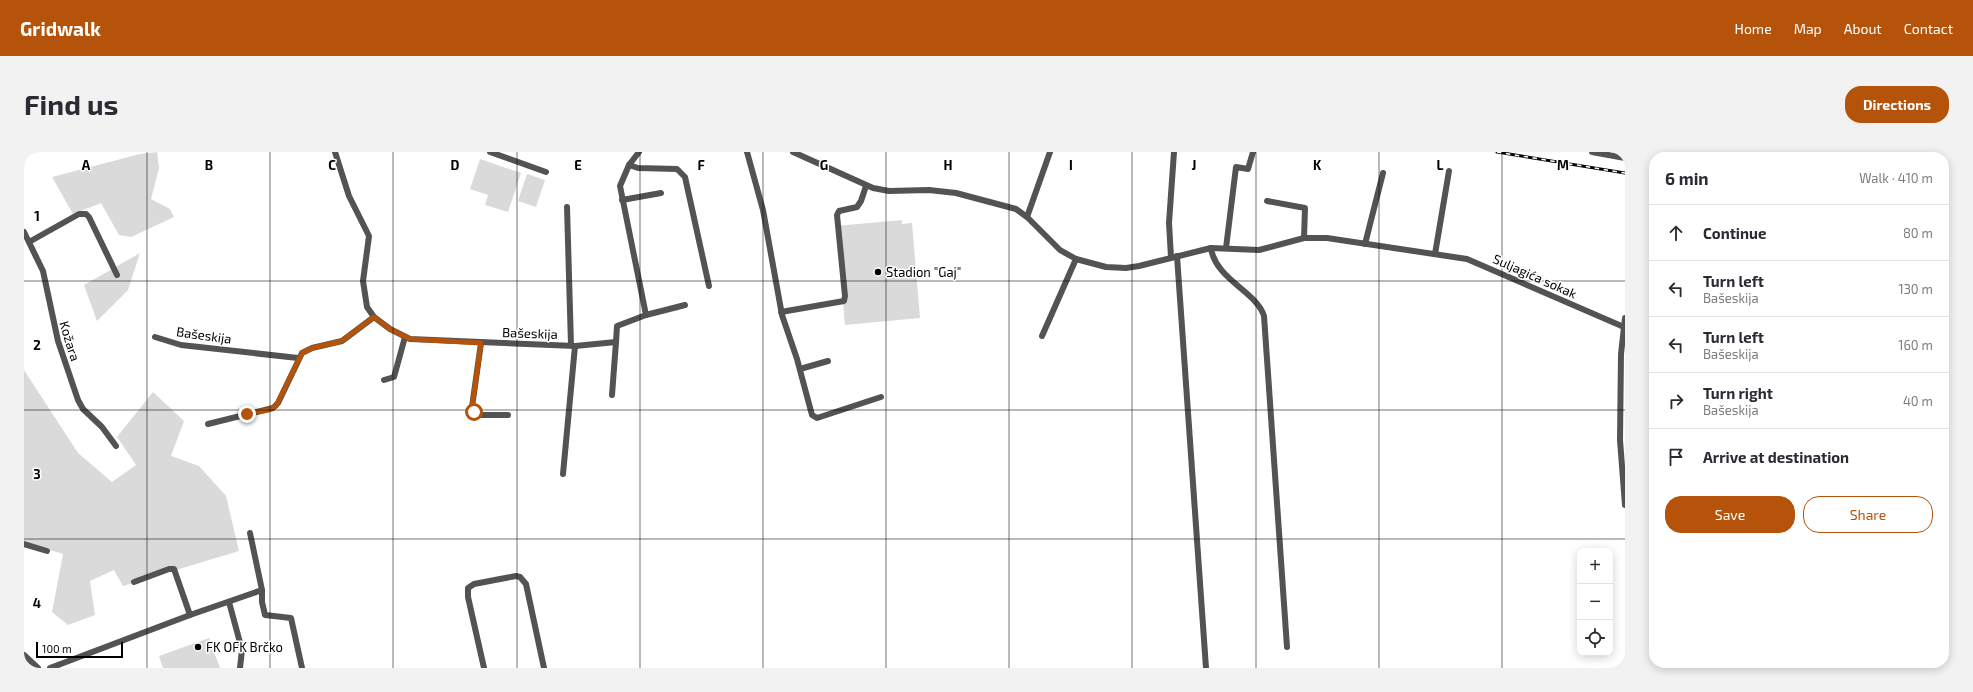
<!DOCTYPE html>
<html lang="en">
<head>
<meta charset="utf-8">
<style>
  body { margin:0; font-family:"Exo 2",sans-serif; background:#f2f2f3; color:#2b2b33 }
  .controls { position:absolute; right:12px; bottom:12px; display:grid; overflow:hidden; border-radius:8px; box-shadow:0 2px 10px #0003 }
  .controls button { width:36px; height:36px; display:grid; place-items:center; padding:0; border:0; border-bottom:1px solid #e1e1e2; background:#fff; color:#2b2b33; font:20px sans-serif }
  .scale { position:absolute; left:12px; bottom:10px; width:87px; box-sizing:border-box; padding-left:4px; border:2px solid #000; border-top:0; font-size:11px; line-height:14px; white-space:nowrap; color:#000; -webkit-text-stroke:3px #fff; paint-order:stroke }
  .stop { position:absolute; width:12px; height:12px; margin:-9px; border:3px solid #b45309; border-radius:50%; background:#fff }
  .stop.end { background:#b45309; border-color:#fff; box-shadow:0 1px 4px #0008 }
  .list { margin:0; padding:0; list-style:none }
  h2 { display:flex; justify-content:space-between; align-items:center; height:52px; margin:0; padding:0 16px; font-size:17px }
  h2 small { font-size:13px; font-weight:400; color:#7c7c81 }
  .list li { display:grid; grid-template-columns:26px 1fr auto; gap:12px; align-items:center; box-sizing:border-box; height:56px; padding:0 16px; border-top:1px solid #e1e1e2 }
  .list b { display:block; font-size:15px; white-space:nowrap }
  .list p { margin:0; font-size:13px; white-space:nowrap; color:#7c7c81 }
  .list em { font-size:13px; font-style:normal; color:#7c7c81 }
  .actions { display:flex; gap:8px; padding:12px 16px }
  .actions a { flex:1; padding:9px 0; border:1px solid #b45309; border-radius:16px; text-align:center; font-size:14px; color:#b45309 }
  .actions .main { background:#b45309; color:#fff }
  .icon { flex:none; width:22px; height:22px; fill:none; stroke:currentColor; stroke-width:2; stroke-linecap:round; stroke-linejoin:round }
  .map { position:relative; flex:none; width:1601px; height:516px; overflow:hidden; border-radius:16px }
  header { display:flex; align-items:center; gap:24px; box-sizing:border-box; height:56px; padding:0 20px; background:#b45309; color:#fff }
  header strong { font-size:19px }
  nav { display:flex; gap:22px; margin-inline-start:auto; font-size:14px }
  .intro { display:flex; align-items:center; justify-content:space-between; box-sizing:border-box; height:96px; padding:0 24px }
  h1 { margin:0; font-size:28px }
  .button { padding:10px 18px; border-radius:16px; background:#b45309; color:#fff; font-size:14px; font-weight:700 }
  main { display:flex; gap:24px; padding:0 24px }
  aside { flex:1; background:#fff; border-radius:16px; box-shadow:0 2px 10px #0003 }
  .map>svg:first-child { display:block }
  .green { fill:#dadada }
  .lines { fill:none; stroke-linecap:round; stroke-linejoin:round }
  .minor { stroke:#535353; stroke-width:6 }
  .rail-casing { stroke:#000; stroke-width:3 }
  .rail { stroke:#fff; stroke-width:1.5; stroke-dasharray:4.5; stroke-linecap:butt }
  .route { stroke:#b45309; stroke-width:5 }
  .grid { fill:none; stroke:#000; stroke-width:1; stroke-opacity:0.55 }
  .poi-dot { fill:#000; stroke:#fff; stroke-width:1.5 }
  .labels { text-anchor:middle; stroke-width:3; stroke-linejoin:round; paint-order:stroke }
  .poi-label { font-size:13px; fill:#000; stroke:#fff; text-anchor:start }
  .street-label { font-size:13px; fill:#000; stroke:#fff }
  .grid-label { font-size:13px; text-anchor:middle; font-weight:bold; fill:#000; stroke:#fff; stroke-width:3; stroke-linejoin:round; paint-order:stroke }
</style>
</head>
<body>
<header>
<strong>Gridwalk</strong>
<nav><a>Home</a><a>Map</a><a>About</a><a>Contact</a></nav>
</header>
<div class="intro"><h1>Find us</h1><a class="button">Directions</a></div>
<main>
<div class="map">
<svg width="1601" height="516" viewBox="0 0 1601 516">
  <rect width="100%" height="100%" fill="#fff"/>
  <!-- green -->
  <g class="green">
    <path d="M133,0L135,16L127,47L146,57L150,65L107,85L95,83L77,51L49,62L28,25L116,2Z"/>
    <path d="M456,7L497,21L484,60L461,53L464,43L446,37Z"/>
    <path d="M503,22L521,28L512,55L494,49Z"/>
    <path d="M878,68V72L888,71L896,166L821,173L812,74Z"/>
    <path d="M116,101L104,138L73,169L60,133Z"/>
    <path d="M0,218L54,301L88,330L112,313L93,285L129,240L160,269L147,304L175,314L202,344L215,399L99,434L90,418L66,429L71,463L44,473L28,460L39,402L0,390Z"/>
    <path d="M185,486L196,516H139L135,504Z"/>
  </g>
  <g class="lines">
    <!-- minor -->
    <g class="minor">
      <path d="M311,0L325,44L345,84L339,129L343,155L350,165L366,177L386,187L551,194L592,190L593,174L622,163L596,34L605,13L615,0"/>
      <path d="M466,0L522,20"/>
      <path d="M723,0L739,58L758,163L773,207L788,263L793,266L857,245"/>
      <path d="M769,0L849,36L865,39L905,38L932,41L992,57L1003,65L1036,98L1052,107L1082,115L1102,116L1115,114L1187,96L1235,98L1280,86H1303L1443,107L1600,175"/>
      <path d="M1568,0L1601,6"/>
      <path d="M605,13L614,16L653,17L661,25L685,134"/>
      <path d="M598,48L637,41"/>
      <path d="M1243,49L1281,56L1280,86"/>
      <path d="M543,55L547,193"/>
      <path d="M1003,65L1026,0"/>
      <path d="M0,80L19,119L34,189L54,248L59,257L78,275L92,294"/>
      <path d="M5,90L55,62H62L65,65L93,123"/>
      <path d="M1341,92L1359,21"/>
      <path d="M1187,96C1191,127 1233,140 1240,164L1263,495"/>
      <path d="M1202,96L1212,15L1224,17L1229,0"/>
      <path d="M1411,102L1425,19"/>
      <path d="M1153,104L1182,516"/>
      <path d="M1147,105L1145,71L1150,0"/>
      <path d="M757,160L820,149L821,144L813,63L815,59L833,55L837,49L842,34"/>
      <path d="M622,163L661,153"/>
      <path d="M1601,166L1597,202L1596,288L1601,353"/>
      <path d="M1018,184L1052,107"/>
      <path d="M131,185L157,193L274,206"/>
      <path d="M457,191L448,255L450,260L457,263H484"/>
      <path d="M776,217L804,209"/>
      <path d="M360,228L370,225L381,185"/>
      <path d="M588,243L592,190"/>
      <path d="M184,272L249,256L254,251L278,201L288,196L318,189L350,165"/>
      <path d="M539,322L551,194"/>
      <path d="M226,381L238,438"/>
      <path d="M0,392L23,399"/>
      <path d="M110,430L145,417H150L166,463"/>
      <path d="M205,450L218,498L216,516"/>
      <path d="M0,503L14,516"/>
      <path d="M26,516L166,463L238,438V450L241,463L267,466L278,516"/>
      <path d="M460,516L444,445V436L450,432L492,424L496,425L502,432L520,516"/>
    </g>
    <!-- rail casing -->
    <g class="rail-casing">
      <path id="rail" d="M1473,0L1601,21"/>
    </g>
    <!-- rail -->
    <use href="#rail" class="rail"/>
  </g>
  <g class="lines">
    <!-- route -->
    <path class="route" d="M223,262L244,258L252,254L278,201L288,196L318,189L350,165L366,177L386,187L457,191L448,255L450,260"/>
  </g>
  <!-- grid -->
  <path class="grid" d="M123,0V516M246,0V516M369,0V516M493,0V516M616,0V516M739,0V516M862,0V516M985,0V516M1108,0V516M1232,0V516M1355,0V516M1478,0V516M0,129H1601M0,258H1601M0,387H1601"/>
  <!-- markers -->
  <g class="poi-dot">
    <circle cx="854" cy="120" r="4"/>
    <circle cx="174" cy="495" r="4"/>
  </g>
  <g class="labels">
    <!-- poi labels -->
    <g class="poi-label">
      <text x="862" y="125">Stadion "Gaj"</text>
      <text x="182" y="500">FK OFK Brčko</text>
    </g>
    <!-- street labels -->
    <g class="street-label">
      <text transform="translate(1511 124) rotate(24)" y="5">Suljagića sokak</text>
      <text transform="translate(506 181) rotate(2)" y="5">Bašeskija</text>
      <text transform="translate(180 183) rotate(8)" y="5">Bašeskija</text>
      <text transform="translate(46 189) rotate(73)" y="5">Kožara</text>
    </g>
  </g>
  <g class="grid-label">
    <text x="62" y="18">A</text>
    <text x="185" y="18">B</text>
    <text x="308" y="18">C</text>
    <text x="431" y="18">D</text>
    <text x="554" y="18">E</text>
    <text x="677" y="18">F</text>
    <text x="800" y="18">G</text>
    <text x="924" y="18">H</text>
    <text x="1047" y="18">I</text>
    <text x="1170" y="18">J</text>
    <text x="1293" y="18">K</text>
    <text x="1416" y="18">L</text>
    <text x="1539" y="18">M</text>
    <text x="13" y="69">1</text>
    <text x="13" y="198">2</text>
    <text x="13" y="327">3</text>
    <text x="13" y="456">4</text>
  </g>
</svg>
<div class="controls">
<button>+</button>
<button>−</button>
<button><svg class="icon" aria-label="locate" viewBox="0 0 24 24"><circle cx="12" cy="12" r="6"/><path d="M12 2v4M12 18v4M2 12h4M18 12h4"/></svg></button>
</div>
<div class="scale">100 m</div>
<div class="stop" style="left:450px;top:260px"></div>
<div class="stop end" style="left:223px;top:262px"></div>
</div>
<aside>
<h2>6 min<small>Walk · 410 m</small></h2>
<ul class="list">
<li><svg class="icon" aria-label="ahead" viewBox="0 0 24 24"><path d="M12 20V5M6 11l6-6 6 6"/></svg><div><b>Continue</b></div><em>80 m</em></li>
<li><svg class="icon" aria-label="left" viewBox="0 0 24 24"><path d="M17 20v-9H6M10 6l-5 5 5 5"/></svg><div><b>Turn left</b><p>Bašeskija</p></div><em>130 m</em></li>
<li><svg class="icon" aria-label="left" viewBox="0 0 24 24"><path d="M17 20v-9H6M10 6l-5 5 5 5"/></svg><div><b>Turn left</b><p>Bašeskija</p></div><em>160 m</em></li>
<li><svg class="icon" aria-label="right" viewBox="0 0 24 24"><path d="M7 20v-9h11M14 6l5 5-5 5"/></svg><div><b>Turn right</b><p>Bašeskija</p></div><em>40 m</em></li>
<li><svg class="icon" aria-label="arrive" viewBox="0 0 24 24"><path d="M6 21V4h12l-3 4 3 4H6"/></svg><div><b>Arrive at destination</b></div></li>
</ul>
<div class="actions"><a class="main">Save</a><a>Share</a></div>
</aside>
</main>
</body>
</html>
